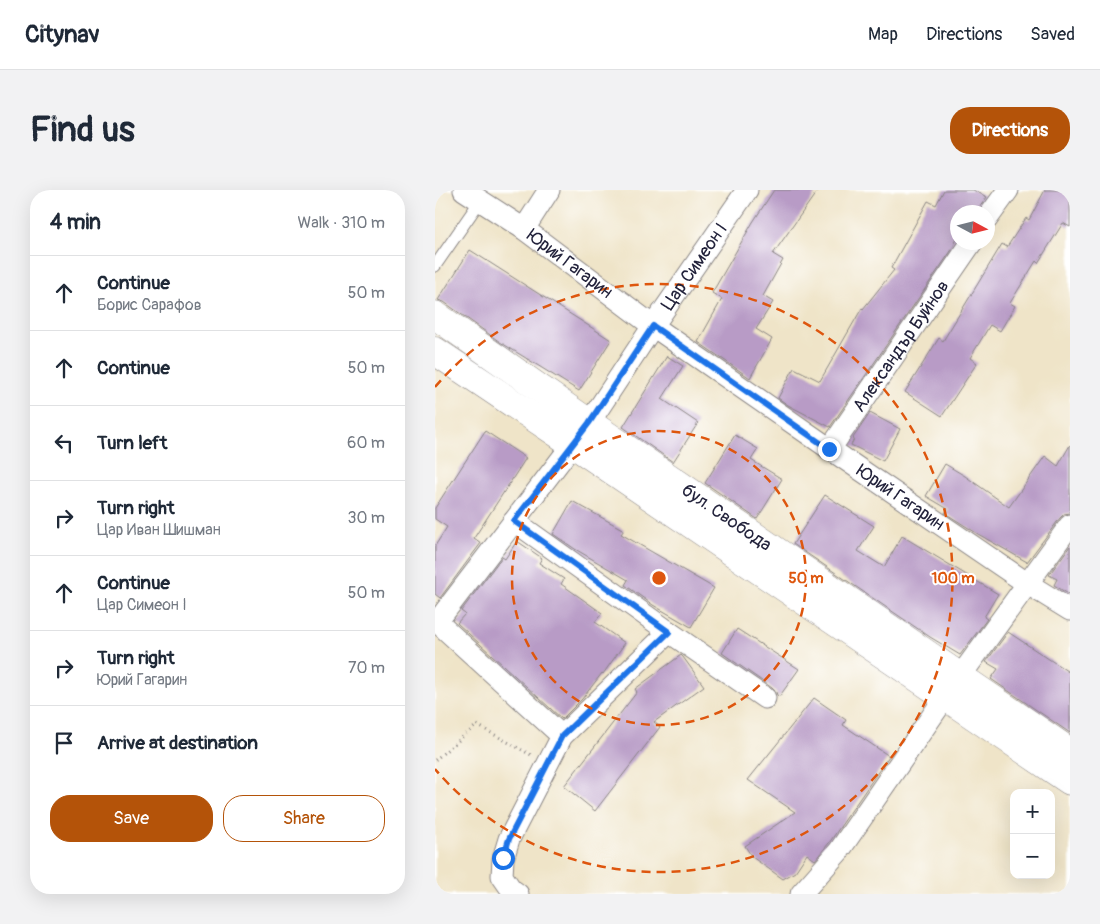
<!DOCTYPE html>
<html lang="en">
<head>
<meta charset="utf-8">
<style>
  body { margin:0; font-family:Pangolin,sans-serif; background:#f2f2f3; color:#1f2937 }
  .controls { position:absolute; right:15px; bottom:15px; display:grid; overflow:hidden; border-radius:10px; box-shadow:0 5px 20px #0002 }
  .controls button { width:45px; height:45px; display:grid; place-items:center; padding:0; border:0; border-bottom:1px solid #e0e1e3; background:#fff; color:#1f2937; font:25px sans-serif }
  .compass { position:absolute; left:515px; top:15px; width:45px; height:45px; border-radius:50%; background:#fff; box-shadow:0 5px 20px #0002; rotate:97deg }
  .stop { position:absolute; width:15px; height:15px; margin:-11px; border:4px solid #1a73e8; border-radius:50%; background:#fff }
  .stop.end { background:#1a73e8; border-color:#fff; box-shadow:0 1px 5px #0008 }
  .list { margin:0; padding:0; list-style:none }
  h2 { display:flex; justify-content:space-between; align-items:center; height:65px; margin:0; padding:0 20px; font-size:21px }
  h2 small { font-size:16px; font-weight:400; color:#747a83 }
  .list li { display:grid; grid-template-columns:32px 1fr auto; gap:15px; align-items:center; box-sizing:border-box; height:75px; padding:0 20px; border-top:1px solid #e0e1e3 }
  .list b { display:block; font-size:19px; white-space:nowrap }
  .list p { margin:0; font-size:16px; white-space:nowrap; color:#747a83 }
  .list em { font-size:16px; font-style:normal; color:#747a83 }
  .actions { display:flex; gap:10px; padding:15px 20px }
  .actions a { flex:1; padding:11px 0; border:1px solid #b45309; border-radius:20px; text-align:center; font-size:18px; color:#b45309 }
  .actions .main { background:#b45309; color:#fff }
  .icon { flex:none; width:28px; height:28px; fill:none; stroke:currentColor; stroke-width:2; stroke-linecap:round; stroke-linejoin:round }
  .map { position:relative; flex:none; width:635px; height:704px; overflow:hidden; border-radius:20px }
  header { display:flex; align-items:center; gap:30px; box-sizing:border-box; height:70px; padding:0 25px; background:#fff; border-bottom:1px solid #e0e1e3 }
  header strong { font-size:24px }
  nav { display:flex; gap:28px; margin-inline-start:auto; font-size:18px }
  .intro { display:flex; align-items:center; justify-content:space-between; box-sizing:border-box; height:120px; padding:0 30px }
  h1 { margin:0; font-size:35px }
  .button { padding:12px 22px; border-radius:20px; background:#b45309; color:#fff; font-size:18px; font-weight:700 }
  main { display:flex; gap:30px; padding:0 30px }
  aside { flex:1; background:#fff; border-radius:20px; box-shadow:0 5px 20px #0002 }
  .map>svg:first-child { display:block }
  .building { fill:#b89bc6 }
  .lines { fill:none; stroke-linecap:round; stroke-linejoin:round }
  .service-casing { stroke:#888382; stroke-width:13 }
  .minor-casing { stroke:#888382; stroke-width:23 }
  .tertiary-casing { stroke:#888382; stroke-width:29 }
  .path { stroke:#888382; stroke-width:3; stroke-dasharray:1 4; stroke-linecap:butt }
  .service { stroke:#fff; stroke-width:11 }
  .minor { stroke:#fff; stroke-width:21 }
  .tertiary { stroke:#fff; stroke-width:28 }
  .route { stroke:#1a73e8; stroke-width:6 }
  .ring { fill:none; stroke:#de560e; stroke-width:2.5; stroke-dasharray:9 6 }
  .labels { text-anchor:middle; stroke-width:4; stroke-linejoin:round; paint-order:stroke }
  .street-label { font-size:18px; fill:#22223b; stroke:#fff }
  .centre { fill:#de560e; stroke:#fff; stroke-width:2.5 }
  .ring-label { font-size:15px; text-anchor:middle; font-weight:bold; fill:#de560e; stroke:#fff; stroke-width:4; stroke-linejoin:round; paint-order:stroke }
</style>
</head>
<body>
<header>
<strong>Citynav</strong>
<nav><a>Map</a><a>Directions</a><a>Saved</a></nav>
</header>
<div class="intro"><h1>Find us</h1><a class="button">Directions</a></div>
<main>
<aside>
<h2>4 min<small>Walk · 310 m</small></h2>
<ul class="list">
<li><svg class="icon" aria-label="ahead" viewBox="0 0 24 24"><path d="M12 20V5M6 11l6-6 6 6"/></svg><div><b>Continue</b><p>Борис Сарафов</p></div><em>50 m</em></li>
<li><svg class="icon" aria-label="ahead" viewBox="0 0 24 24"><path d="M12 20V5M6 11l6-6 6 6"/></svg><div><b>Continue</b></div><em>50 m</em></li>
<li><svg class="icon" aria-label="left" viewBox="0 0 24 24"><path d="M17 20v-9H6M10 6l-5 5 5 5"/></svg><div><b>Turn left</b></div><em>60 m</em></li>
<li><svg class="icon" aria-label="right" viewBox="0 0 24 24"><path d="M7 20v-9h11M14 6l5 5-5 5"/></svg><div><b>Turn right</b><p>Цар Иван Шишман</p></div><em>30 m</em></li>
<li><svg class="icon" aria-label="ahead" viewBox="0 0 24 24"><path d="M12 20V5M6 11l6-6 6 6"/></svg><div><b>Continue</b><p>Цар Симеон I</p></div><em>50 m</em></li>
<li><svg class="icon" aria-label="right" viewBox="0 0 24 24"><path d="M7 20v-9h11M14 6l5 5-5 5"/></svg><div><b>Turn right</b><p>Юрий Гагарин</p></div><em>70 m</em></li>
<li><svg class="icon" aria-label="arrive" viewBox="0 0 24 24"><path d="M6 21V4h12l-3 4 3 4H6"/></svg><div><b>Arrive at destination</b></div></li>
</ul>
<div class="actions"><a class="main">Save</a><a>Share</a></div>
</aside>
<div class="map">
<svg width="635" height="704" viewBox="0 0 635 704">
  <rect width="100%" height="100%" fill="#fff"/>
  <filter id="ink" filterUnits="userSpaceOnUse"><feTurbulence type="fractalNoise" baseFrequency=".02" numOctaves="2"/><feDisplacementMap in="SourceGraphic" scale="10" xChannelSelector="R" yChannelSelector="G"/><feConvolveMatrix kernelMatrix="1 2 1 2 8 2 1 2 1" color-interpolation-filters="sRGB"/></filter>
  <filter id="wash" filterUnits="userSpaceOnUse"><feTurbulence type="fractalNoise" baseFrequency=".0096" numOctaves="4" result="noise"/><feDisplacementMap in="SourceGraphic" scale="20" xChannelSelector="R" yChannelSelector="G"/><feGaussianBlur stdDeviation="1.12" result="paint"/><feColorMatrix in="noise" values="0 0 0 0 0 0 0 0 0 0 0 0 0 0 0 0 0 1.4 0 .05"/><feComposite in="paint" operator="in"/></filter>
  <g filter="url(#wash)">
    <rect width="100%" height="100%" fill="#efe4c8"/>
    <g id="blocks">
      <!-- building -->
      <g class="building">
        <path d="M339,0H383L338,64L348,70L328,106L338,112L321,139L337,149L315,188L263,152L287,109L277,103L318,32Z"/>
        <path d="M509,0H538L552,7L541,22H522V49L516,61L395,237L353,215L343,208L359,178L385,191L427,118L428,119L459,80L456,78L493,11L501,15Z"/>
        <path d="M610,0H635V37L628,33L603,73L601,71L575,113L580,116L565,141L555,135L535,168L542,173L507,226L470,202L504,148L508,151L567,54L572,57L591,28L594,30Z"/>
        <path d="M35,60L176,150L144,201L65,152L9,112L3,110Z"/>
        <path d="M232,166L248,176L227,209L263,233L238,272L188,237Z"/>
        <path d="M435,223L465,239L448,271L416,255L419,249L418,248Z"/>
        <path d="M50,241L91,268L39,348L46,353L5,408L0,404V356L12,337L0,329V318Z"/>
        <path d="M300,245L323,259L316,270L347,289L322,329L270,293Z"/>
        <path d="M635,255V323L629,324L625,328L592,372L543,344L510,323L513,319L491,306L510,274L530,286L574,317L610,266L623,276Z"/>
        <path d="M390,305L439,336L423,361L449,377L467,346L563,404L549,427L552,429L525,465L495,447L358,354Z"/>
        <path d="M137,311L189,340L186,344L279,398L256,437L218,415L190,395L193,390L140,359L118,344Z"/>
        <path d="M82,351L107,368L104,373L129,389L126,394L167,423L160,432L190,453L168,484L167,483L147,509L127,529L22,433L30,424L26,421L67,367L70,369Z"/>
        <path d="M635,356V405L619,395L622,389L614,385Z"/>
        <path d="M302,439L364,479L344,507L342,505L341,502L337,498L287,463Z"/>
        <path d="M573,442L635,483V543L556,489L563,479L551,472Z"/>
        <path d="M246,465L248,467L269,496L219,532L225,537L160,621L129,596L202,502L200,499Z"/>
        <path d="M379,508L411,530L408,535L454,566L394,653L380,670L372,664L360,682L348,689L317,667L310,656L360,622L313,590Z"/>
      </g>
    </g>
  </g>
  <g filter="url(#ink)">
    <use href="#blocks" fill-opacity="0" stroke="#888382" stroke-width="1"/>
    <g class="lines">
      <!-- service casing -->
      <g class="service-casing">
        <path id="service" d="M0,76L45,11"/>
      </g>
      <!-- minor casing -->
      <g class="minor-casing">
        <g id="minor">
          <path id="s1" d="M29,0L89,39L218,136L395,259L593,394L635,420"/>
          <path d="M552,29L573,0"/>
          <path d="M89,39L114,0"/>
          <path id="s2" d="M395,259L537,52"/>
          <path d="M79,331L234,442L330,508"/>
          <path d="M0,430L127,546"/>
          <path id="s3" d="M2,432L154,233L218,136L312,0"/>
          <path d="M83,704L76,699L67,686L68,669L74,649L127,546L234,442"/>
          <path d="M366,704L404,661L511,506L635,335"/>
        </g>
      </g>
      <!-- tertiary casing -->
      <g class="tertiary-casing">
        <g id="tertiary">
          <path id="s4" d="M0,125L154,233L635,562"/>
          <path d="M0,161L125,245L635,591"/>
        </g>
      </g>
      <!-- path -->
      <path class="path" d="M0,570L42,535L96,565"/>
      <!-- service -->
      <use href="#service" class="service"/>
      <!-- minor -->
      <use href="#minor" class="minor"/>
      <!-- tertiary -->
      <use href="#tertiary" class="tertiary"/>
    </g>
  </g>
  <g class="lines" filter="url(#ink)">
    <!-- route -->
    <path class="route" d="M68,668L74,649L127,546L234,442L79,331L154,233L218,136L394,259"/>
  </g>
  <!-- distance rings -->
  <g class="ring">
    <circle cx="224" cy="388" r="147"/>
    <path d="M0 197A294 294 0 1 1 0 579"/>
  </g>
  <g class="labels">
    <!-- street labels -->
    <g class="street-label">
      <text dy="6" stroke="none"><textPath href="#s1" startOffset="129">Юрий Гагарин</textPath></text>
      <text dy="6" stroke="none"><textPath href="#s3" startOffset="439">Цар Симеон I</textPath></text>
      <text dy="6" stroke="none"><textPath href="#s2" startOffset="125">Александър Буйнов</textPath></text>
      <text dy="6" stroke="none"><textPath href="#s1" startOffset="534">Юрий Гагарин</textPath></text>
      <text dy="6" stroke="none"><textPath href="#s4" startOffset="355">бул. Свобода</textPath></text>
    </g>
  </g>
  <circle cx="224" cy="388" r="8" class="centre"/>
  <g class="ring-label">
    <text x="371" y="393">50 m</text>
    <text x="518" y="393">100 m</text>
  </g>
</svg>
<div class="controls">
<button>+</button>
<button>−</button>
</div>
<svg class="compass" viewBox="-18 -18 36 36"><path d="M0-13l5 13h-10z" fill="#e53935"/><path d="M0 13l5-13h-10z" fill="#747a83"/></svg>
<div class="stop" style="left:68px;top:668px"></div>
<div class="stop end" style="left:394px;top:259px"></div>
</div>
</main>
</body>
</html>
